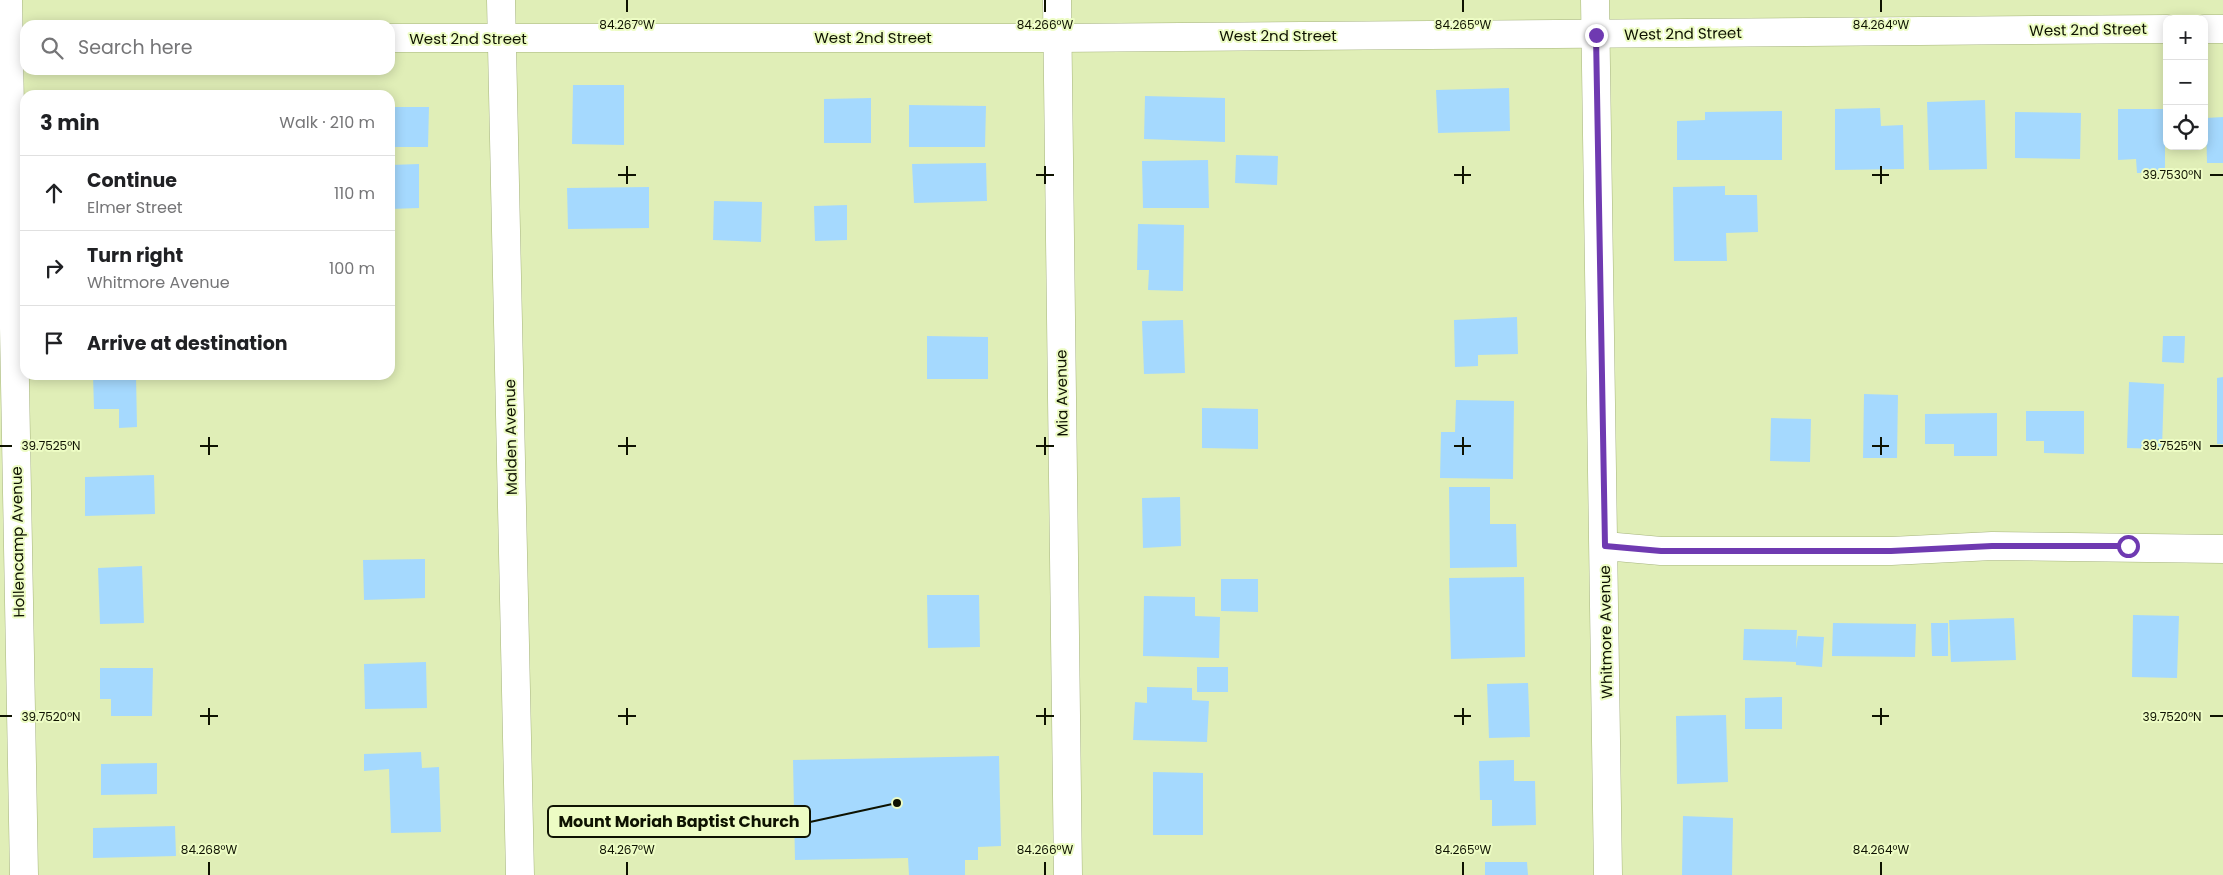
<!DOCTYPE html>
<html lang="en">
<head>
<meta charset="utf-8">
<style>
  body { margin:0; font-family:Poppins,sans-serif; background:#f2f2f2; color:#202124 }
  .controls { position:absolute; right:15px; top:15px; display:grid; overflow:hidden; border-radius:10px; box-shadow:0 2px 12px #0003 }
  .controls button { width:45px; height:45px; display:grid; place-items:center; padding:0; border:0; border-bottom:1px solid #e0e0e0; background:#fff; color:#202124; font:25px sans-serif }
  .stop { position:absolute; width:15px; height:15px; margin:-11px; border:4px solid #6f3ab1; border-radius:50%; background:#fff }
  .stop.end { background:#6f3ab1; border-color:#fff; box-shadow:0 1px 5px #0008 }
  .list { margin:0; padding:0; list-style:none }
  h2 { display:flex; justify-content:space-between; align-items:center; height:65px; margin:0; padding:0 20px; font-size:21px }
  h2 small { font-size:16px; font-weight:400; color:#757577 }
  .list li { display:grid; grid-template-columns:32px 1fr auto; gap:15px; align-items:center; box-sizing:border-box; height:75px; padding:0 20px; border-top:1px solid #e0e0e0 }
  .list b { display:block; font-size:19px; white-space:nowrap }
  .list p { margin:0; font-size:16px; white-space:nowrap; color:#757577 }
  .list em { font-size:16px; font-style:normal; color:#757577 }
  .icon { flex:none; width:28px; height:28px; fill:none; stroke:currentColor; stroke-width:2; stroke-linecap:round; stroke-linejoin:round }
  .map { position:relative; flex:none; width:2223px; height:875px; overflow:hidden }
  .search { position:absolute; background:#fff; box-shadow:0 2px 12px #0003; left:20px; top:20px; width:375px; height:55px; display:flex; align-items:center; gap:12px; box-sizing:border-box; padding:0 18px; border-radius:15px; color:#757577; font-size:19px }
  .panel { position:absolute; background:#fff; box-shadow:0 2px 12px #0003; left:20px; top:90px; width:375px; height:290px; border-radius:15px }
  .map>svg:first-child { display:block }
  .building { fill:#a5d9fe }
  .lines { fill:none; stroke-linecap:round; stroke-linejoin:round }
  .minor-casing { stroke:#a6b47e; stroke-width:29 }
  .minor { stroke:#fff; stroke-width:28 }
  .route { stroke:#6f3ab1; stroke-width:6 }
  .ticks { fill:none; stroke:#0e1201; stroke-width:2 }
  .labels { text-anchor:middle; stroke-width:4; stroke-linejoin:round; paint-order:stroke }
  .street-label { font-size:15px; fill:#0e1201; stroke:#edfcc4 }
  .ticks-label { font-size:12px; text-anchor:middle; fill:#0e1201; stroke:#edfcc4; stroke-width:4; stroke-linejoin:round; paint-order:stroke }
  .leader { fill:none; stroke:#0e1201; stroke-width:2 }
  .callout-dot { fill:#0e1201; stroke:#edfcc4; stroke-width:2 }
  .callout { fill:#edfcc4; stroke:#0e1201; stroke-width:2 }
  .callout-label { font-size:16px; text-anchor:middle; font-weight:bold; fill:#0e1201 }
</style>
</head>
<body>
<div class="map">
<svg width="2223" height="875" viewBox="0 0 2223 875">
  <rect width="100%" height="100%" fill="#e0eeb7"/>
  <!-- building -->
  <g class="building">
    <path d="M573,85H624V145L572,144Z"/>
    <path d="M1509,88L1510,131L1438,133L1436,90Z"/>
    <path d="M1145,96L1225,98V142L1144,139Z"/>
    <path d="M871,98V143H824V99Z"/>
    <path d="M1985,100L1987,169L1929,170L1927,102Z"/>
    <path d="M909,105L986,106L985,147H909Z"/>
    <path d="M390,107H429L428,147H390Z"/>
    <path d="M1880,108L1881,126L1903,125L1904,169L1835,170V109Z"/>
    <path d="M2118,109H2165V173H2137L2136,159L2118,160Z"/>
    <path d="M1782,111V160H1677V121L1705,120V112Z"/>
    <path d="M2015,112L2081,113L2080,159L2015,158Z"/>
    <path d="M2223,117V163H2207L2206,118Z"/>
    <path d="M1236,155L1278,156L1277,185L1235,183Z"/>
    <path d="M1208,160L1209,208H1143L1142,161Z"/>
    <path d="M986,163L987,201L914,203L912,164Z"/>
    <path d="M419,164V208L390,209V165Z"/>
    <path d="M1725,186V195H1757L1758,232L1726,233L1727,261H1674L1673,187Z"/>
    <path d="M649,187V228L568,229L567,188Z"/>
    <path d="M714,201L762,202L761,242L713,240Z"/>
    <path d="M847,205V240L815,241L814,206Z"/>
    <path d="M1138,224L1184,225L1183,291L1148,290L1149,270H1137Z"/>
    <path d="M1517,317L1518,354L1478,355V366L1455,367L1454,320Z"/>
    <path d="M1183,320L1185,373L1144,374L1142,321Z"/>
    <path d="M927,336L988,337V379H927Z"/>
    <path d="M2163,336H2185L2184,363L2162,362Z"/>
    <path d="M93,375H136L137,427L119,428V409H94Z"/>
    <path d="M2223,377V444H2217V378Z"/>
    <path d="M2129,382L2164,384L2162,449L2127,448Z"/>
    <path d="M1864,394L1898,395L1897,458H1863Z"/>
    <path d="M1456,400L1514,401L1513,479L1440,478L1441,432H1455Z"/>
    <path d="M1202,408L1258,409V449L1202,448Z"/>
    <path d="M2026,411H2084V454L2044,453V441H2026Z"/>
    <path d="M1997,413V456H1954V444H1925V414Z"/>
    <path d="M1771,418L1811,419L1810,462L1770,461Z"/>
    <path d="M154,475L155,514L85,516V477Z"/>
    <path d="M1449,487H1490V524H1516L1517,567L1450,568Z"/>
    <path d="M1180,497L1181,546L1143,548L1142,498Z"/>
    <path d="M425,559V598L364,600L363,560Z"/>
    <path d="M142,566L144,623L100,624L98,568Z"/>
    <path d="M1524,577L1525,657L1451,659L1449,578Z"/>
    <path d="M1221,579H1258V612L1221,611Z"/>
    <path d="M927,595H979L980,647L928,648Z"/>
    <path d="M1144,596L1195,597V616L1220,617L1219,658L1143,656Z"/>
    <path d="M2133,615L2179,616L2177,678L2132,677Z"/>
    <path d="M2014,618L2016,660L1951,662L1949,620Z"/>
    <path d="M1833,623L1916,624L1915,657L1832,656Z"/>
    <path d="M1931,623H1948V656H1932Z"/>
    <path d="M1744,629L1797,630L1796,649L1798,636L1824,637L1822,667L1796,665V662L1743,660Z"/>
    <path d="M426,662L427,708L365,709L364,664Z"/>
    <rect x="1197" y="667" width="31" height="25"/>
    <path d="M100,668H153L152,716H111V699H100Z"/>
    <path d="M1528,683L1530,737L1489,738L1487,684Z"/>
    <path d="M1147,687L1192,688V700L1209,701L1207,742L1133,740L1135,702L1147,703Z"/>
    <path d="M1782,697V729H1745V698Z"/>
    <path d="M1726,715L1728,782L1677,784L1676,716Z"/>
    <path d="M421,752L422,768L439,767L441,832L391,833L389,769L364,771V754Z"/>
    <path d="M999,756L1001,846L978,847V860H965V875H909L908,858L795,860L793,760Z"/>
    <path d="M1514,760V781H1535L1536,825L1492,826V800H1480L1479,761Z"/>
    <path d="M157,763V794L101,795V764Z"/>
    <path d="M1153,772L1203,773V835H1153Z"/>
    <path d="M1683,816L1733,818L1732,875H1682Z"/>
    <path d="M175,826L176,856L93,858V828Z"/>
    <path d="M1485,862H1527L1528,875H1485Z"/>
  </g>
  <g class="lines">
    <!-- minor casing -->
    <g class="minor-casing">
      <g id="minor">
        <path d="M8,0L24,875"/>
        <path d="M501,0L520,875"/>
        <path d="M1057,0L1068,875"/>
        <path d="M1595,0L1608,875"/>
        <path d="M2204,29H2223"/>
        <path d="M390,38H1057L2167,29"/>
        <path d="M1605,546L1661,551H1891L1992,546L2223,549"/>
      </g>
    </g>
    <!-- minor -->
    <use href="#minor" class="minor"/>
  </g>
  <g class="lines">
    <!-- route -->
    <path class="route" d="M1596,35L1605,546L1661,551H1891L1992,546H2128"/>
  </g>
  <!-- ticks -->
  <path class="ticks" d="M627,0V12M1045,0V12M1463,0V12M1881,0V12M627,166V184M1045,166V184M1463,166V184M1881,166V184M618,175H636M1036,175H1054M1454,175H1471M1872,175H1889M2210,175H2223M209,437V455M627,437V455M1045,437V455M1463,437V455M1881,437V455M0,446H12M200,446H218M618,446H636M1036,446H1054M1454,446H1471M1872,446H1889M2210,446H2223M209,708V725M627,708V725M1045,708V725M1463,708V725M1881,708V725M0,716H12M200,716H218M618,716H636M1036,716H1054M1454,716H1471M1872,716H1889M2210,716H2223M209,862V875M627,862V875M1045,862V875M1463,862V875M1881,862V875"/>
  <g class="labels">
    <!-- street labels -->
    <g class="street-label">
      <text transform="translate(2088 30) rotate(-1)" y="5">West 2nd Street</text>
      <text transform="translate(1683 34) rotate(-1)" y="5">West 2nd Street</text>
      <text x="1278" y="41">West 2nd Street</text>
      <text x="873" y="43">West 2nd Street</text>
      <text x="468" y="44">West 2nd Street</text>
      <text transform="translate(1062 393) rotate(-91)" y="5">Mia Avenue</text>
      <text transform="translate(511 437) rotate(-91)" y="5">Malden Avenue</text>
      <text transform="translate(18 542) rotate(-91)" y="5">Hollencamp Avenue</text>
      <text transform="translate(1606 632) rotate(-91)" y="5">Whitmore Avenue</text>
    </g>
  </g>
  <g class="ticks-label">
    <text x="627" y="29">84.267°W</text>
    <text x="1045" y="29">84.266°W</text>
    <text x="1463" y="29">84.265°W</text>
    <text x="1881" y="29">84.264°W</text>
    <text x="2172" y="179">39.7530°N</text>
    <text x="51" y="450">39.7525°N</text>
    <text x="2172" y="450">39.7525°N</text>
    <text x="51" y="721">39.7520°N</text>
    <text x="2172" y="721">39.7520°N</text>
    <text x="209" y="854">84.268°W</text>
    <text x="627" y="854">84.267°W</text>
    <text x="1045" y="854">84.266°W</text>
    <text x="1463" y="854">84.265°W</text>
    <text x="1881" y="854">84.264°W</text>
  </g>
  <!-- callouts -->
  <path class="leader" d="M897 803L810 822"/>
  <circle class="callout-dot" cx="897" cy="803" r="5"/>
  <rect class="callout" x="548" y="806" width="262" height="31" rx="5"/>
  <g class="callout-label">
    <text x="679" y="827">Mount Moriah Baptist Church</text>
  </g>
</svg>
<div class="controls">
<button>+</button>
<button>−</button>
<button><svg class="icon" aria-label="locate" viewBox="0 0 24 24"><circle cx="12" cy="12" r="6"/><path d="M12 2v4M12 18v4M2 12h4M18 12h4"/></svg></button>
</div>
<div class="stop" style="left:2128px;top:546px"></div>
<div class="stop end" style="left:1596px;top:35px"></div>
<div class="search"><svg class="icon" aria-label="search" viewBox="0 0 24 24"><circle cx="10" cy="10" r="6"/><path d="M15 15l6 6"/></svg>Search here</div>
<section class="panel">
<h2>3 min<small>Walk · 210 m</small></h2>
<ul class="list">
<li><svg class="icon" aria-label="ahead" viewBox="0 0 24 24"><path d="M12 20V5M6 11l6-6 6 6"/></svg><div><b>Continue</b><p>Elmer Street</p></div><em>110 m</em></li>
<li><svg class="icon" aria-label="right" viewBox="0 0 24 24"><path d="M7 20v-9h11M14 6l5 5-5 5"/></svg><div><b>Turn right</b><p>Whitmore Avenue</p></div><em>100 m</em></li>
<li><svg class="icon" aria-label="arrive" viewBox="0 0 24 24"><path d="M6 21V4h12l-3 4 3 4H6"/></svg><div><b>Arrive at destination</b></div></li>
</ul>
</section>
</div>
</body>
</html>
